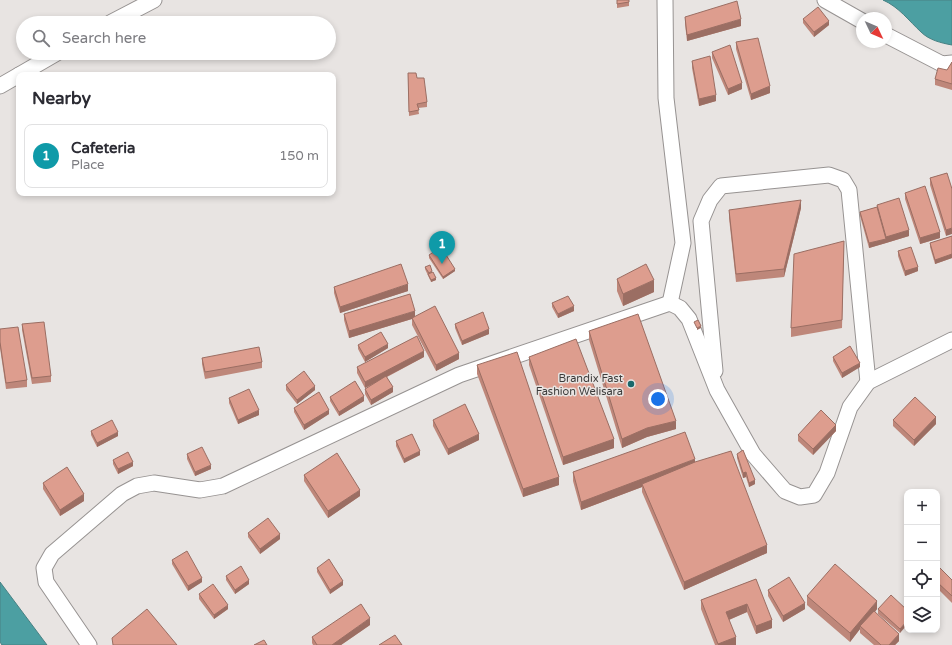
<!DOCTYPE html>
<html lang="en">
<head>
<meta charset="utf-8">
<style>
  body { margin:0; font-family:"Varela Round",sans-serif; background:#f2f2f3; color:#2b2b33 }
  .controls { position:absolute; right:12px; bottom:12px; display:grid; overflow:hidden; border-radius:8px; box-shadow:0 2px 6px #0003 }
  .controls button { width:36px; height:36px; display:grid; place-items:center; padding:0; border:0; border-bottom:1px solid #e1e1e2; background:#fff; color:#2b2b33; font:20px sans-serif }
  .compass { position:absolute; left:856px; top:12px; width:36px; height:36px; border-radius:50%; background:#fff; box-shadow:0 2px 6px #0003; rotate:134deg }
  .you { position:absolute; left:658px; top:399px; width:14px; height:14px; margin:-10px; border:3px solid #fff; border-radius:50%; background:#1a73e8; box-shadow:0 0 0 6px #1a73e833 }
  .badge { display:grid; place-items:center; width:26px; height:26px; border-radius:50%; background:#0f766e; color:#fff; font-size:13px; font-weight:700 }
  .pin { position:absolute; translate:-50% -33px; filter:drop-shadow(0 1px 2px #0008) }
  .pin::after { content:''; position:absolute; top:21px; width:14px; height:12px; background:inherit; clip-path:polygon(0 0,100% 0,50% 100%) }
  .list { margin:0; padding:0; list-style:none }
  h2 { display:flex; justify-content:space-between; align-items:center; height:52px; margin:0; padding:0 16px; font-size:17px }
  h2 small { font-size:13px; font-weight:400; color:#7c7c81 }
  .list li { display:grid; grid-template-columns:26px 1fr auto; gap:12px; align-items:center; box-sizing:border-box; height:64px; margin:0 8px 8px; padding:0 8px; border:1px solid #e1e1e2; border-radius:8px }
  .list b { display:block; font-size:15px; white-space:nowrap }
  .list p { margin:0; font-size:13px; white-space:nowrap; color:#7c7c81 }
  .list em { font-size:13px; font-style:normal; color:#7c7c81 }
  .icon { flex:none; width:22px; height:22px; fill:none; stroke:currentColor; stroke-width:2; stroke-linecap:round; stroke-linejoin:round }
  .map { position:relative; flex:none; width:952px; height:645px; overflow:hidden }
  .search { position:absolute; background:#fff; box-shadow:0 2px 6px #0003; left:16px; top:16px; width:320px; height:44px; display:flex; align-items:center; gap:10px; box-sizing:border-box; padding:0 14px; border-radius:22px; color:#7c7c81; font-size:15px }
  .panel { position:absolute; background:#fff; box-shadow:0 2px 6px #0003; left:16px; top:72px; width:320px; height:124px; border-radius:8px }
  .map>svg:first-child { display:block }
  .water { fill:#4c9fa2; stroke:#488183 }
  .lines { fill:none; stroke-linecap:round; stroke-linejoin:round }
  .minor-casing { stroke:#979392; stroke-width:17 }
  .minor { stroke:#fff; stroke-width:15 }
  .wall { fill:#be877a }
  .shaded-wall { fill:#9b6e63 }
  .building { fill:#dd9d8e; stroke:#9b6e63 }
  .poi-dot { fill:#1a686b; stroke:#e8e4e2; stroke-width:1.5 }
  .labels { text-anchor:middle; stroke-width:3; stroke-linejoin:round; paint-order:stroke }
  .poi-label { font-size:11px; fill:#3d3c3b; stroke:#e8e4e2; text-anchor:end }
</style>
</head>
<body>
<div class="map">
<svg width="952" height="645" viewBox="0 0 952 645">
  <rect width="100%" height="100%" fill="#e8e4e2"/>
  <!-- water -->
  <g class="water">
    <path d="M883,0H952V45C941,43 929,40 921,32C909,21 899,7 883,0Z"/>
    <path d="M0,582L47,645H2L0,642Z"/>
  </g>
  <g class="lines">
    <!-- minor casing -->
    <g class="minor-casing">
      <g id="minor">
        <path d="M665,0L666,98L683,243L670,303"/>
        <path d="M825,0L862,21"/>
        <path d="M110,23L154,0"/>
        <path d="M886,35L942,64L952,63"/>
        <path d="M19,75L57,53"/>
        <path d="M0,86L19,75"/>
        <path d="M715,371L701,221L710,200L721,186L829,175L843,180L849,190L868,382"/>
        <path d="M89,645L46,582L44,568L52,554L122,494L137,486L154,483L200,490L223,486L459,375L670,303L680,308L689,319L717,390L753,454L785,491L800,497L814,495L827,473L850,407L868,382L952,340"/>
      </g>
    </g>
    <!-- minor -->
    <use href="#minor" class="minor"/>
  </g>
  <!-- wall -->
  <g class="wall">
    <path d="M617,0H629V6L617,8Z"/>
    <path d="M685,17L741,26L687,41L685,24Z"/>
    <path d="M803,19L829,25L814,37L803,23Z"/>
    <path d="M736,42L770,93L751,100L736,49Z"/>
    <path d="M712,52L742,89L728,95L712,58Z"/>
    <path d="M692,61L716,101L699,106L692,68Z"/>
    <path d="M952,62V90L935,85V79L947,70Z"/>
    <path d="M408,73L417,78L427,102V107L418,108L419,114L409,116Z"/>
    <path d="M947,173L946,236L930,185V178Z"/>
    <path d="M905,193L940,238L920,244L905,199Z"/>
    <path d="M877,205L909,236L886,243L869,248L860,216V212L877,207Z"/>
    <path d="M801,208L784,277L736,282L729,218V210Z"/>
    <path d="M952,236V258L935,264L930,247V243Z"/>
    <path d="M844,241L842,328L791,337V328Z"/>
    <path d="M898,251L918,271L905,276L898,256Z"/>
    <path d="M429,255L455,271L443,279L429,258Z"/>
    <path d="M425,267L432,272L436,280L431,282L425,269Z"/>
    <path d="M617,279L654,292L623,306L617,291Z"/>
    <path d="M334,287L408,291L340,313L334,293Z"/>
    <path d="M552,303L574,311L558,318L552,307Z"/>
    <path d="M344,314L415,317L459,359L436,371L412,325V319L349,338L344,320Z"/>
    <path d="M22,324L51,376V382L32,384L22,330Z"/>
    <path d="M455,324L489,334L462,345L455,328Z"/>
    <path d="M0,329L27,380V387L6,389L0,348Z"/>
    <path d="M589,331L676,429L647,437L622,448L589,340Z"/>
    <path d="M358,345L388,348L365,362L358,349Z"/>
    <path d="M424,357L387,377L393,392L371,405L365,394V389L379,381L365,388L357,373V367Z"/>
    <path d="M529,357L614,448L563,465L529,365Z"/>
    <path d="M833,357L860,367L842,378L833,361Z"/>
    <path d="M202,358L262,362V368L205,379L202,364Z"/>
    <path d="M477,365L559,485L523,497L477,374Z"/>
    <path d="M286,385L315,390L297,404L286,390Z"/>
    <path d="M330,397L364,401L339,416L330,401Z"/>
    <path d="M229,398L259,415L238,424L229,403Z"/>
    <path d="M294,408L329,414L304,430L294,412Z"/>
    <path d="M433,420L479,440L448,455L433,426Z"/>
    <path d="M893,420L936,424L914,446L893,426Z"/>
    <path d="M91,431L118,436L97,447L91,435Z"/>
    <path d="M836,431L813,455L798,441V435Z"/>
    <path d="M396,441L420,455L404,463L396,446Z"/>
    <path d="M187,454L211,469L195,476L187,459Z"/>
    <path d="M737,454L755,484L749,487L746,477L743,478L737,458Z"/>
    <path d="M113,460L133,466L118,474L113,464Z"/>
    <path d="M695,462L767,553L684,590L642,492V487L581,510L573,481V472Z"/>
    <path d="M304,475L360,496L328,518L304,481Z"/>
    <path d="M43,483L84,501L60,516L43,489Z"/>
    <path d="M248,533L280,539L260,554L248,537Z"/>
    <path d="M172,560L202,582L188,591L172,564Z"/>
    <path d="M937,565L952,580V603L937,588Z"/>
    <path d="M317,568L343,585L330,594L317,572Z"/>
    <path d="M226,576L249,584L235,594L226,580Z"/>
    <path d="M756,579L772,628L756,634L747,612L729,620L736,645H715L701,609V600Z"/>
    <path d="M768,590L805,609L783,622L768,596Z"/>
    <path d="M199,594L228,609L214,619L199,599Z"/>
    <path d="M807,596L877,609L875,612L899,641L895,645H874L860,633V629L850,642L807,605Z"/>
    <path d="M878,609L907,610L900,633L878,614Z"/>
    <path d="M370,625L341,645H313L312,643V637Z"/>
  </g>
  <!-- shaded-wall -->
  <g class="shaded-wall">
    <path d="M741,19V26L687,41V35Z"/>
    <path d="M829,21V25L814,37V32Z"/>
    <path d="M742,83V89L728,95V89Z"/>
    <path d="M770,86V93L751,100V94Z"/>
    <path d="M716,95V101L699,106V99Z"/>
    <path d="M801,200V208L784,277V269Z"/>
    <path d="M952,228V234L946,236V230Z"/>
    <path d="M909,230V236L886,243L869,248V243L886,239V237Z"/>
    <path d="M940,232V238L920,244V238Z"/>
    <path d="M952,254V258L935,264V260Z"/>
    <path d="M918,267V271L905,276V271Z"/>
    <path d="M455,269V271L443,279V277Z"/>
    <path d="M436,278V280L431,282V280Z"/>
    <path d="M654,280V292L623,306V294Z"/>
    <path d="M408,284V291L340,313V307Z"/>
    <path d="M574,306V311L558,318V314Z"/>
    <path d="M415,311V318L349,338V331Z"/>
    <path d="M701,326V328L697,330V328Z"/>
    <path d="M489,329V334L462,345V341Z"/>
    <path d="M388,344V348L365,362V357Z"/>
    <path d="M424,351V357L365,388V382Z"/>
    <path d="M459,353V359L436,371V365Z"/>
    <path d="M860,363V367L842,378V373Z"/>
    <path d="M315,386V390L297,404V400Z"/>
    <path d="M393,387V392L371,405V400Z"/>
    <path d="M364,396V401L339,416V412Z"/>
    <path d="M259,410V415L238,424V420Z"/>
    <path d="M329,410V414L304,430V425Z"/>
    <path d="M936,417V424L914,446V440Z"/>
    <path d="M676,421V429L647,437L622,448V439L647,428Z"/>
    <path d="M836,425V431L813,455V449Z"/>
    <path d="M118,432V436L97,447V443Z"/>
    <path d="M479,434V440L448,455V449Z"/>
    <path d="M614,439V448L563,465V457Z"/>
    <path d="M420,451V455L404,463V459Z"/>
    <path d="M695,459V468L642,484V487L581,510V502Z"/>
    <path d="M133,462V466L118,474V469Z"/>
    <path d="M211,465V469L195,476V472Z"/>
    <path d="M746,472V477L743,478V473Z"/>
    <path d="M559,477V485L523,497V489Z"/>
    <path d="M755,480V484L749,487V483Z"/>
    <path d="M360,490V496L328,518V511Z"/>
    <path d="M84,494V501L60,516V510Z"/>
    <path d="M280,534V539L260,554V549Z"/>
    <path d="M767,545V553L684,590V582Z"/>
    <path d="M202,578V582L188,591V586Z"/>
    <path d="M249,580V584L235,594V590Z"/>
    <path d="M343,581V585L330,594V590Z"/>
    <path d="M877,601V609L862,628L860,626V629L850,642V633Z"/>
    <path d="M805,603V609L783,622V616Z"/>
    <path d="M747,604V612L726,621V612Z"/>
    <path d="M228,605V609L214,619V615Z"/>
    <path d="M370,618V625L341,645H332Z"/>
    <path d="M772,620V628L756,634V626Z"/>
    <path d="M907,621V625L900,633V629Z"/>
    <path d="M899,634V641L895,645H889Z"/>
    <path d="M736,637V645H718V644Z"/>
  </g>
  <!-- building -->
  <g class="building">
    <path d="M617,0H629V2L617,4Z"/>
    <path d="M737,1L741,19L687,35L685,17Z"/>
    <path d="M818,7L829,21L814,32L803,19Z"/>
    <path d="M758,38L770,86L751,94L736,42Z"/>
    <path d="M730,45L742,83L728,89L712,52Z"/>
    <path d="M710,56L716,95L699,99L692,61Z"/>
    <path d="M952,62V84L935,79L938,68L947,70Z"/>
    <path d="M408,73H416L417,78H424L427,102L417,104L419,110L409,112Z"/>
    <path d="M947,173L952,189V228L946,230L930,178Z"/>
    <path d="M925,186L940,232L920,238L905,193Z"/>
    <path d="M899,198L909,230L886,237L877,205Z"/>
    <path d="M801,200L784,269L736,274L729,210Z"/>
    <path d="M877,207L886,239L869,243L860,212Z"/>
    <path d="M952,236V254L935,260L930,243Z"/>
    <path d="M844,241L842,320L791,328L794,254Z"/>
    <path d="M441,247L455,269L443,277L429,255Z"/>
    <path d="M911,247L918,267L905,271L898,251Z"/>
    <path d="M401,264L408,284L340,307L334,287Z"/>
    <path d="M646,264L654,280L623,294L617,279Z"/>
    <path d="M430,265L432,271L429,273L425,267Z"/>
    <path d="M433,272L436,278L431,280L428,274Z"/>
    <path d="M410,294L415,311L349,331L344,314Z"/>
    <path d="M568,296L574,306L558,314L552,303Z"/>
    <path d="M435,306L459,353L436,365L412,318Z"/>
    <path d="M483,312L489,329L462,341L455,324Z"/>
    <path d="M638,314L676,421L647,428L622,439L589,331Z"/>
    <path d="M698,320L701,326L697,328L694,322Z"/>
    <path d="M44,322L51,376L32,378L22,324Z"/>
    <path d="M18,327L27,380L6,383L0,342V329Z"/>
    <path d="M381,332L388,344L365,357L358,345Z"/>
    <path d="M417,336L424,351L365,382L357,367Z"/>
    <path d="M576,339L614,439L563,457L529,357Z"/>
    <path d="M850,346L860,363L842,373L833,357Z"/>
    <path d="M259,347L262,362L205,372L202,358Z"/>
    <path d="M517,352L559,477L523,489L477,365Z"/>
    <path d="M304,371L315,386L297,400L286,385Z"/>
    <path d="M386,376L393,387L371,400L365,389Z"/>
    <path d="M355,381L364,396L339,412L330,397Z"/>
    <path d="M249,389L259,410L238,420L229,398Z"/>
    <path d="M319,392L329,410L304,425L294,408Z"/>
    <path d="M915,397L936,417L914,440L893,420Z"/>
    <path d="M465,404L479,434L448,449L433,420Z"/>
    <path d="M821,410L836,425L813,449L798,435Z"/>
    <path d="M112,420L118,432L97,443L91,431Z"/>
    <path d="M685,432L695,459L581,502L573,472Z"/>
    <path d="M412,434L420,451L404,459L396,441Z"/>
    <path d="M202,447L211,465L195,472L187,454Z"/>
    <path d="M743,450L755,480L749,483L746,472L743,473L737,454Z"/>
    <path d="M731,451L767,545L684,582L642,484L695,462Z"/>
    <path d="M128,452L133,462L118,469L113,460Z"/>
    <path d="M337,453L360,490L328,511L304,475Z"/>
    <path d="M67,467L84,494L60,510L43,483Z"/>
    <path d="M268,518L280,534L260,549L248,533Z"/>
    <path d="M187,551L202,578L188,586L172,560Z"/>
    <path d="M329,559L343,581L330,590L317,568Z"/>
    <path d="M835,564L877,601L850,633L807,596Z"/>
    <path d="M937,565L952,580V596L937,582Z"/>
    <path d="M241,566L249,580L235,590L226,576Z"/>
    <path d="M789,577L805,603L783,616L768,590Z"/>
    <path d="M756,579L772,620L756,626L747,604L726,612L736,637L718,644L701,600Z"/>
    <path d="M213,584L228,605L214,615L199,594Z"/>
    <path d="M891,595L907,610V621L900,629L878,609Z"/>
    <path d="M361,604L370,618L332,645H317L312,637Z"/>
    <path d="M147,609L177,645H113L112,638Z"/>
    <path d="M874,611L899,634L889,645H881L860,626Z"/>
    <path d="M395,635L402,645H379Z"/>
    <path d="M264,640L267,645H254Z"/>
  </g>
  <!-- markers -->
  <circle class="poi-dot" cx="631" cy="384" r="4"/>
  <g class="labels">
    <!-- poi labels -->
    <g class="poi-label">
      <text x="623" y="382">Brandix Fast<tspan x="623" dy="13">Fashion Welisara</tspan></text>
    </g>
  </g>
</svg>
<div class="controls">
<button>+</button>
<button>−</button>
<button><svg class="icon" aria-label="locate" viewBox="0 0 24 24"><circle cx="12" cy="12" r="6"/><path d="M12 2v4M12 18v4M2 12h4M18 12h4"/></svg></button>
<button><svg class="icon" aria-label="layers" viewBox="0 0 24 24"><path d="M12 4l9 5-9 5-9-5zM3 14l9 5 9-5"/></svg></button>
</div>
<svg class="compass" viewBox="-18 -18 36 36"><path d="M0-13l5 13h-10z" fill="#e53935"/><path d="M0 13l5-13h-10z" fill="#7c7c81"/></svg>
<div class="you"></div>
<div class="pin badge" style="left:442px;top:264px;background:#0f9aa8">1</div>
<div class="search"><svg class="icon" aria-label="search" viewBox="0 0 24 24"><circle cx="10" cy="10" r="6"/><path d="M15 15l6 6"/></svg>Search here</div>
<section class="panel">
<h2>Nearby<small></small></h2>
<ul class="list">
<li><span class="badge" style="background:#0f9aa8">1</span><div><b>Cafeteria</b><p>Place</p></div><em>150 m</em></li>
</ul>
</section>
</div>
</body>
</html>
